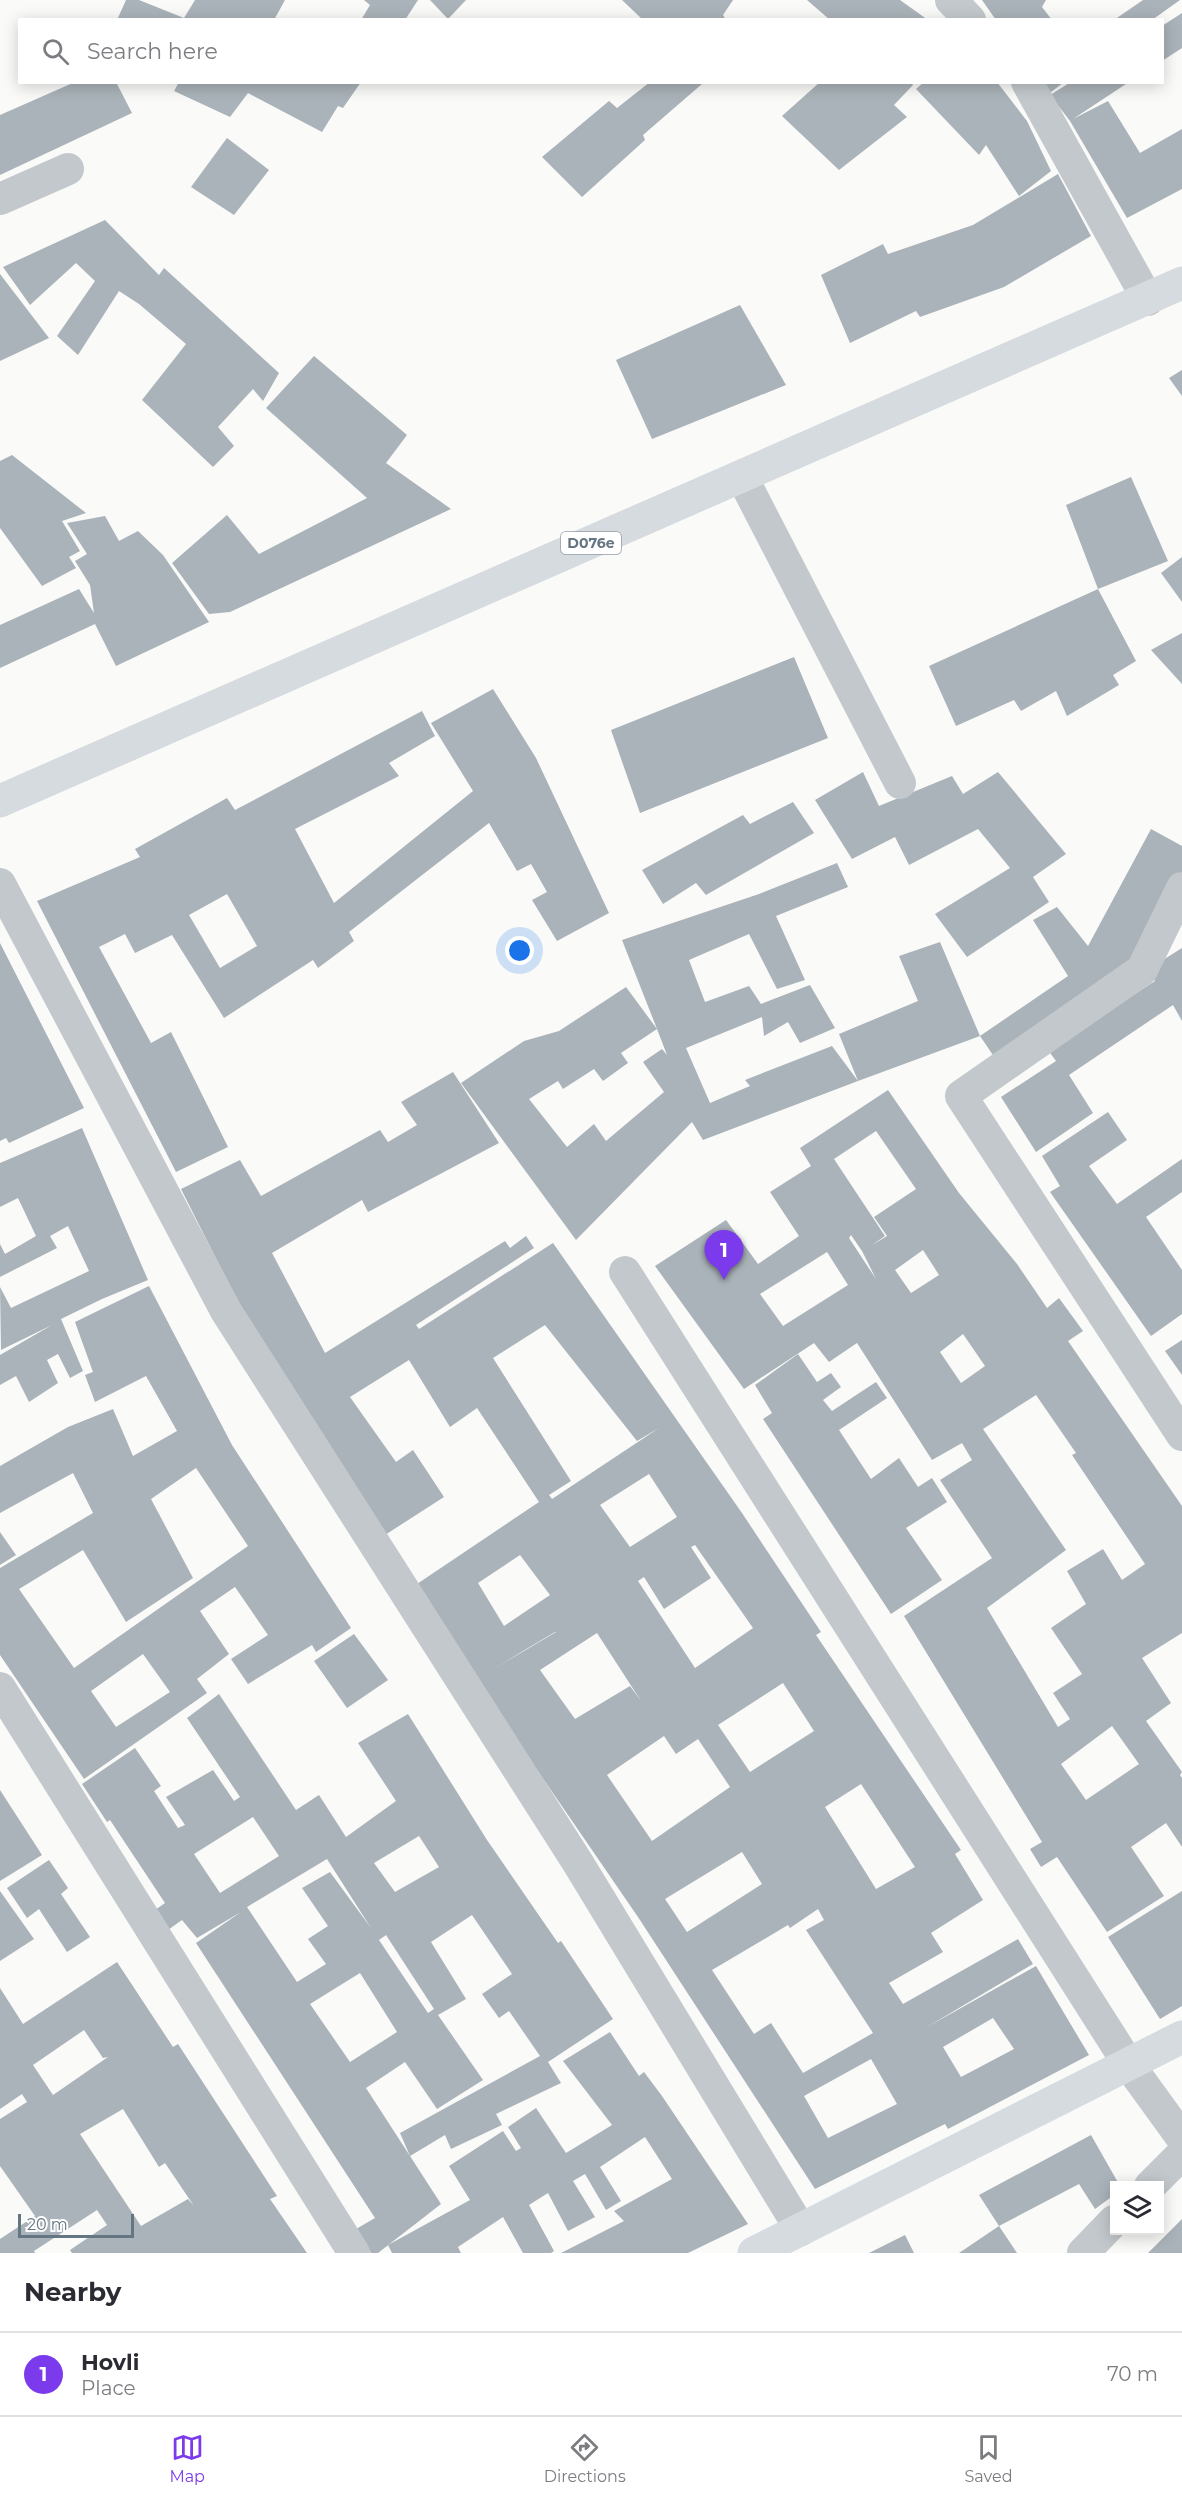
<!DOCTYPE html>
<html lang="en">
<head>
<meta charset="utf-8">
<style>
  body { margin:0; font-family:Montserrat,sans-serif; background:#f2f2f3; color:#2b2b33 }
  .controls { position:absolute; right:18px; bottom:18px; display:grid; overflow:hidden; border-radius:0px; box-shadow:0 3px 15px #0003 }
  .controls button { width:54px; height:54px; display:grid; place-items:center; padding:0; border:0; border-bottom:2px solid #e1e1e2; background:#fff; color:#2b2b33; font:30px sans-serif }
  .scale { position:absolute; left:18px; bottom:15px; width:116px; box-sizing:border-box; padding-left:6px; border:3px solid #657683; border-top:0; font-size:16px; line-height:21px; white-space:nowrap; color:#657683; -webkit-text-stroke:4px #fff; paint-order:stroke }
  .you { position:absolute; left:520px; top:951px; width:21px; height:21px; margin:-15px; border:4px solid #fff; border-radius:50%; background:#1a73e8; box-shadow:0 0 0 9px #1a73e833 }
  .badge { display:grid; place-items:center; width:39px; height:39px; border-radius:50%; background:#7c3aed; color:#fff; font-size:20px; font-weight:700 }
  .pin { position:absolute; translate:-50% -50px; filter:drop-shadow(0 2px 3px #0008) }
  .pin::after { content:''; position:absolute; top:32px; width:21px; height:18px; background:inherit; clip-path:polygon(0 0,100% 0,50% 100%) }
  .list { margin:0; padding:0; list-style:none }
  h2 { display:flex; justify-content:space-between; align-items:center; height:78px; margin:0; padding:0 24px; font-size:26px }
  h2 small { font-size:20px; font-weight:400; color:#7c7c81 }
  .list li { display:grid; grid-template-columns:39px 1fr auto; gap:18px; align-items:center; box-sizing:border-box; height:84px; padding:0 24px; border-top:2px solid #e1e1e2 }
  .list b { display:block; font-size:22px; white-space:nowrap }
  .list p { margin:0; font-size:20px; white-space:nowrap; color:#7c7c81 }
  .list em { font-size:20px; font-style:normal; color:#7c7c81 }
  .icon { flex:none; width:33px; height:33px; fill:none; stroke:currentColor; stroke-width:2; stroke-linecap:round; stroke-linejoin:round }
  .map { position:relative; flex:none; width:1182px; height:2253px; overflow:hidden }
  .search { position:absolute; background:#fff; box-shadow:0 3px 15px #0003; left:18px; right:18px; top:18px; height:66px; display:flex; align-items:center; gap:15px; box-sizing:border-box; padding:0 21px; border-radius:0px; color:#7c7c81; font-size:22px }
  .sheet { height:162px; background:#fff }
  nav { display:flex; justify-content:space-around; align-items:center; box-sizing:border-box; height:84px; border-top:2px solid #e1e1e2; background:#fff; font-size:16px; color:#7c7c81 }
  nav a { display:grid; justify-items:center; gap:3px }
  nav .on { color:#7c3aed }
  .map>svg:first-child { display:block }
  .building { fill:#aab3b9; fill-rule:evenodd }
  .lines { fill:none; stroke-linecap:round; stroke-linejoin:round }
  .street { stroke:#c3c8cc; stroke-width:32 }
  .secondary { stroke:#d6dbdf; stroke-width:33 }
  .primary { stroke:#d6dbdf; stroke-width:33 }
  .labels { text-anchor:middle; stroke-width:6; stroke-linejoin:round; paint-order:stroke }
  .shield { fill:#fff; stroke:#939fa8; stroke-width:1.5 }
  .shield-label { font-size:14px; font-weight:bold; fill:#657683 }
</style>
</head>
<body>
<div class="map">
<svg width="1182" height="2253" viewBox="0 0 1182 2253">
  <rect width="100%" height="100%" fill="#fafaf8"/>
  <!-- building -->
  <g class="building">
    <path d="M126,0H139L184,18L195,0H285L274,20H117Z"/>
    <path d="M364,0H418L405,20H361L370,5Z"/>
    <path d="M430,0H466L448,19Z"/>
    <path d="M622,0H733L723,15L726,20H643Z"/>
    <path d="M807,0H900L928,20H830Z"/>
    <path d="M982,0H1046L1042,7L1052,20H996Z"/>
    <path d="M1143,0H1180L1152,20H1114Z"/>
    <path d="M1182,13V48L1162,61V26Z"/>
    <path d="M75,82H116L132,113L0,175V115Z"/>
    <path d="M179,82H361L343,108L338,106L322,132L248,93L230,117L174,91Z"/>
    <path d="M650,82L702,84L643,135L645,140L582,197L542,157L609,101L617,108Z"/>
    <path d="M820,82H911L913,85L894,105L907,117L839,170L782,116Z"/>
    <path d="M924,82H997L1027,121L1051,171L1019,196L986,145L979,155L916,89Z"/>
    <path d="M1042,82H1064L1050,93Z"/>
    <path d="M1071,82H1129L1073,119L1108,101L1140,153L1182,129V189L1127,218L1070,121L1050,95Z"/>
    <path d="M227,138L269,170L234,215L191,187Z"/>
    <path d="M1058,174L1091,236L1004,287L920,317L916,311L850,343L821,275L883,244L888,254L973,225Z"/>
    <path d="M105,220L159,275L164,268L279,373L263,401L253,389L218,427L234,446L213,467L142,400L186,344L139,304L119,291L78,355L57,336L95,281L76,263L30,305L3,267Z"/>
    <path d="M0,274L49,338L0,361Z"/>
    <path d="M740,305L786,385L652,439L616,360Z"/>
    <path d="M314,356L407,435L386,463L451,509L230,612L209,614L172,563L227,515L259,554L367,498L266,408Z"/>
    <path d="M1182,370V396L1169,378Z"/>
    <path d="M12,455L86,513L62,521L80,551L69,557L76,568L42,586L0,528V461Z"/>
    <path d="M1131,477L1168,561L1098,589L1066,505Z"/>
    <path d="M105,516L119,541L138,531L163,555L209,622L116,666L95,624L0,668V625L79,589L94,613L90,585L75,561L87,554L67,523Z"/>
    <path d="M1182,557V602L1161,573Z"/>
    <path d="M1098,589L1136,661L1113,675L1119,685L1067,716L1056,691L1021,711L1014,700L956,726L929,666Z"/>
    <path d="M1182,633V684L1151,650Z"/>
    <path d="M794,657L828,738L640,813L611,730Z"/>
    <path d="M493,689L536,758L609,913L557,941L532,900L547,892L531,864L517,871L489,823L349,932L354,941L318,968L313,960L224,1018L172,935L135,953L125,934L99,947L151,1043L171,1032L228,1147L176,1172L37,901L140,857L135,849L227,798L235,810L422,711L435,736L389,763L399,776L295,829L334,903L473,791L431,723ZM227,894L257,946L220,968L189,915Z"/>
    <path d="M863,772L879,806L952,776L963,794L998,772L1066,854L1033,877L1049,902L967,957L935,914L1010,868L978,829L909,865L895,837L852,859L815,800Z"/>
    <path d="M793,802L814,833L706,895L696,883L663,904L642,870L743,815L750,824Z"/>
    <path d="M1151,829L1182,846V876L1127,969L997,1061L980,1036L1068,976L1033,920L1057,907L1088,946Z"/>
    <path d="M837,863L848,887L776,916L805,980L777,989L749,934L689,960L705,1002L749,986L761,1004L810,985L835,1028L800,1043L788,1022L764,1036L762,1017L686,1048L710,1103L750,1086L745,1080L832,1046L858,1081L703,1140L692,1122L576,1240L461,1083L524,1041L559,1031L626,987L657,1029L622,940L759,894ZM657,1029L667,1055L662,1049L643,1062L664,1092L606,1141L594,1124L567,1147L529,1099L558,1081L563,1089L594,1069L603,1081L628,1063L621,1053Z"/>
    <path d="M940,942L980,1036L858,1081L839,1034L918,1001L899,956Z"/>
    <path d="M0,943L84,1108L9,1143L6,1138L0,1141Z"/>
    <path d="M1182,948V1021L1173,1005L1069,1075L1093,1113L1036,1152L1001,1097L1056,1061L1048,1050L1155,981L1147,970Z"/>
    <path d="M453,1072L499,1143L368,1212L362,1200L272,1253L325,1353L505,1241L510,1248L526,1236L534,1248L416,1325L419,1329L553,1243L742,1513L821,1632L816,1635L961,1850L955,1854L983,1900L931,1933L943,1952L889,1983L903,2004L1018,1939L1033,1964L927,2027L1036,1966L1089,2055L948,2129L945,2124L815,2189L638,1917L476,1681L414,1586L539,1502L477,1408L450,1427L409,1360L350,1397L396,1462L413,1450L444,1497L385,1535L252,1330L181,1189L240,1160L261,1196L380,1130L388,1142L417,1125L401,1102ZM545,1325L637,1441L659,1428L552,1499L549,1495L571,1481L493,1358ZM649,1474L677,1517L630,1547L600,1505ZM695,1545L753,1628L695,1668L638,1581L644,1577L664,1609L711,1578L691,1547ZM520,1555L550,1595L504,1626L478,1583ZM555,1632H556L497,1667L523,1651ZM597,1633L641,1701L630,1686L575,1719L540,1670ZM783,1683L814,1731L750,1772L718,1725ZM664,1736L676,1754L698,1739L730,1787L652,1841L607,1775ZM861,1784L915,1867L876,1889L825,1807ZM742,1852L762,1884L687,1932L665,1899ZM818,1909L824,1920L806,1930L873,2033L803,2073L771,2023L754,2034L712,1970L788,1925L790,1928ZM993,2018L1014,2049L961,2077L943,2047ZM871,2059L897,2104L828,2138L804,2096Z"/>
    <path d="M888,1090L959,1193L1017,1264L1047,1308L1059,1298L1083,1331L1068,1341L1182,1506V1633L1142,1658L1171,1703L1146,1721L1182,1772L1180,1775L1182,1778V1847L1166,1823L1131,1847L1164,1896L1107,1932L1057,1857L1041,1867L1030,1849L1042,1842L904,1616L992,1558L940,1480L972,1460L962,1443L932,1460L857,1343L829,1362L814,1343L744,1389L655,1266L726,1220L758,1264L799,1236L770,1192L811,1166L800,1148ZM876,1131L916,1189L874,1217L887,1236L872,1245L885,1236L834,1159ZM851,1235L862,1251L876,1279L849,1238ZM923,1250L939,1275L911,1293L895,1270ZM827,1252L848,1285L783,1326L760,1294ZM963,1334L985,1366L961,1383L940,1352ZM1036,1395L1076,1453L1072,1455L1145,1564L1122,1580L1103,1549L1067,1571L1086,1604L1051,1628L1082,1674L1053,1693L1070,1719L1058,1727L987,1608L1066,1550L983,1429ZM1112,1726L1139,1764L1086,1800L1061,1764Z"/>
    <path d="M1108,1112L1127,1140L1089,1166L1117,1204L1182,1159V1192L1146,1217L1182,1270V1314L1151,1336L1050,1192L1060,1186L1042,1156Z"/>
    <path d="M82,1128L148,1280L102,1299L61,1319L83,1371L70,1378L58,1354L47,1360L58,1383L29,1402L16,1376L0,1385V1355L52,1325L1,1350L0,1287L11,1308L89,1271L68,1226L50,1236L57,1248L0,1277V1244L5,1254L36,1236L18,1198L0,1207V1163Z"/>
    <path d="M149,1286L232,1445L351,1628L316,1652L312,1645L248,1684L231,1659L268,1635L235,1587L200,1611L229,1654L197,1679L207,1693L84,1779L0,1655V1568L93,1513L73,1473L0,1513V1466L68,1427L113,1409L133,1456L177,1431L146,1376L95,1402L85,1375L93,1372L75,1322ZM196,1468L248,1546L74,1668L19,1589L83,1550L126,1622L193,1578L151,1499ZM143,1654L170,1692L116,1727L91,1691Z"/>
    <path d="M1182,1340V1375L1165,1351Z"/>
    <path d="M798,1354L817,1382L831,1373L841,1387L823,1400L832,1411L876,1382L887,1398L839,1430L871,1479L899,1458L918,1487L932,1478L947,1502L906,1528L942,1580L891,1614L763,1419L772,1413L755,1385Z"/>
    <path d="M0,1532L16,1555L0,1565Z"/>
    <path d="M354,1634L388,1680L347,1708L314,1661Z"/>
    <path d="M219,1694L296,1810L319,1795L346,1837L396,1801L358,1743L408,1714L487,1840L558,1943L561,1941L613,2019L548,2062L561,2083L496,2114L502,2125L451,2149L445,2135L410,2156L441,2204L378,2253H371L356,2229L375,2218L196,1943L241,1912L197,1938L182,1920L168,1930L155,1910L165,1903L110,1820L107,1822L82,1784L135,1748L161,1786L154,1791L178,1828L185,1825L166,1797L213,1770L234,1801L240,1797L187,1718ZM253,1817L279,1856L220,1893L194,1854ZM419,1836L439,1867L395,1892L374,1863ZM327,1859L371,1928L330,1872L302,1888L328,1926L308,1939L326,1964L297,1982L247,1907ZM472,1915L512,1974L482,1994L499,2018L509,2011L540,2056L400,2133L410,2156L366,2088L405,2062L437,2109L483,2080L438,2015L466,1999L431,1942ZM386,1935L434,2009L428,2013L379,1940ZM360,1973L397,2032L350,2062L310,2004Z"/>
    <path d="M0,1790L42,1855L0,1881Z"/>
    <path d="M49,1860L68,1888L61,1894L90,1937L67,1952L39,1909L27,1918L7,1888Z"/>
    <path d="M0,1891L34,1939L0,1961Z"/>
    <path d="M1182,1891V2006L1160,2019L1108,1937Z"/>
    <path d="M117,1962L173,2047L178,2044L277,2196L270,2199L307,2253H72L70,2250L107,2225L97,2210L34,2251L35,2253H0V2239L35,2216L0,2166V2119L27,2102L22,2094L0,2109V1988L23,2024ZM84,2030L103,2058L108,2057L53,2095L33,2065ZM123,2109L159,2167L165,2163L194,2206L188,2199L141,2226L80,2134Z"/>
    <path d="M610,2032L639,2076L644,2072L662,2096L748,2224L688,2253H561L624,2221L614,2211L672,2179L645,2137L600,2167L621,2201L606,2210L585,2174L573,2181L595,2217L568,2231L548,2193L529,2205L554,2251L551,2253H523L503,2217L458,2247L461,2253H392L388,2245L470,2200L449,2166L503,2131L516,2151L521,2148L508,2127L536,2108L566,2153L612,2125L563,2061Z"/>
    <path d="M1091,2135L1120,2186H1114V2195L1095,2209L1079,2184L999,2226L979,2195Z"/>
    <path d="M1182,2219V2253H1148Z"/>
    <path d="M999,2226L1017,2253H959Z"/>
    <path d="M905,2235L914,2253H869Z"/>
  </g>
  <g class="lines">
    <!-- street -->
    <g class="street">
      <path d="M951,0L970,20"/>
      <path d="M1027,82L1148,300"/>
      <path d="M0,199L68,169"/>
      <path d="M742,477L900,783"/>
      <path d="M0,884L226,1311L578,1863L801,2230"/>
      <path d="M1182,888L1142,970L961,1096L1182,1435"/>
      <path d="M625,1272L1129,2065L1182,2138"/>
      <path d="M0,1688L354,2253"/>
      <path d="M1150,2186L1182,2154"/>
      <path d="M1083,2253L1114,2221"/>
    </g>
    <!-- secondary -->
    <path class="secondary" d="M754,2253L1182,2037"/>
    <!-- primary -->
    <path class="primary" d="M0,801L1182,283"/>
  </g>
  <g class="labels">
    <!-- shield labels -->
    <rect class="shield" x="561" y="532" width="60" height="22" rx="4.5"/>
    <g class="shield-label">
      <text x="591" y="548">D076e</text>
    </g>
  </g>
</svg>
<div class="controls">
<button><svg class="icon" aria-label="layers" viewBox="0 0 24 24"><path d="M12 4l9 5-9 5-9-5zM3 14l9 5 9-5"/></svg></button>
</div>
<div class="scale">20 m</div>
<div class="you"></div>
<div class="pin badge" style="left:724px;top:1280px">1</div>
<div class="search"><svg class="icon" aria-label="search" viewBox="0 0 24 24"><circle cx="10" cy="10" r="6"/><path d="M15 15l6 6"/></svg>Search here</div>
</div>
<section class="sheet">
<h2>Nearby<small></small></h2>
<ul class="list">
<li><span class="badge">1</span><div><b>Hovli</b><p>Place</p></div><em>70 m</em></li>
</ul>
</section>
<nav>
<a class="on"><svg class="icon" aria-label="map" viewBox="0 0 24 24"><path d="M3 6l6-2 6 2 6-2v14l-6 2-6-2-6 2zM9 4v14M15 6v14"/></svg>Map</a>
<a><svg class="icon" aria-label="directions" viewBox="0 0 24 24"><path d="M12 3l9 9-9 9-9-9zM9 14v-3h6M13 9l2 2-2 2"/></svg>Directions</a>
<a><svg class="icon" aria-label="saved" viewBox="0 0 24 24"><path d="M7 4h10v16l-5-4-5 4z"/></svg>Saved</a>
</nav>
</body>
</html>
